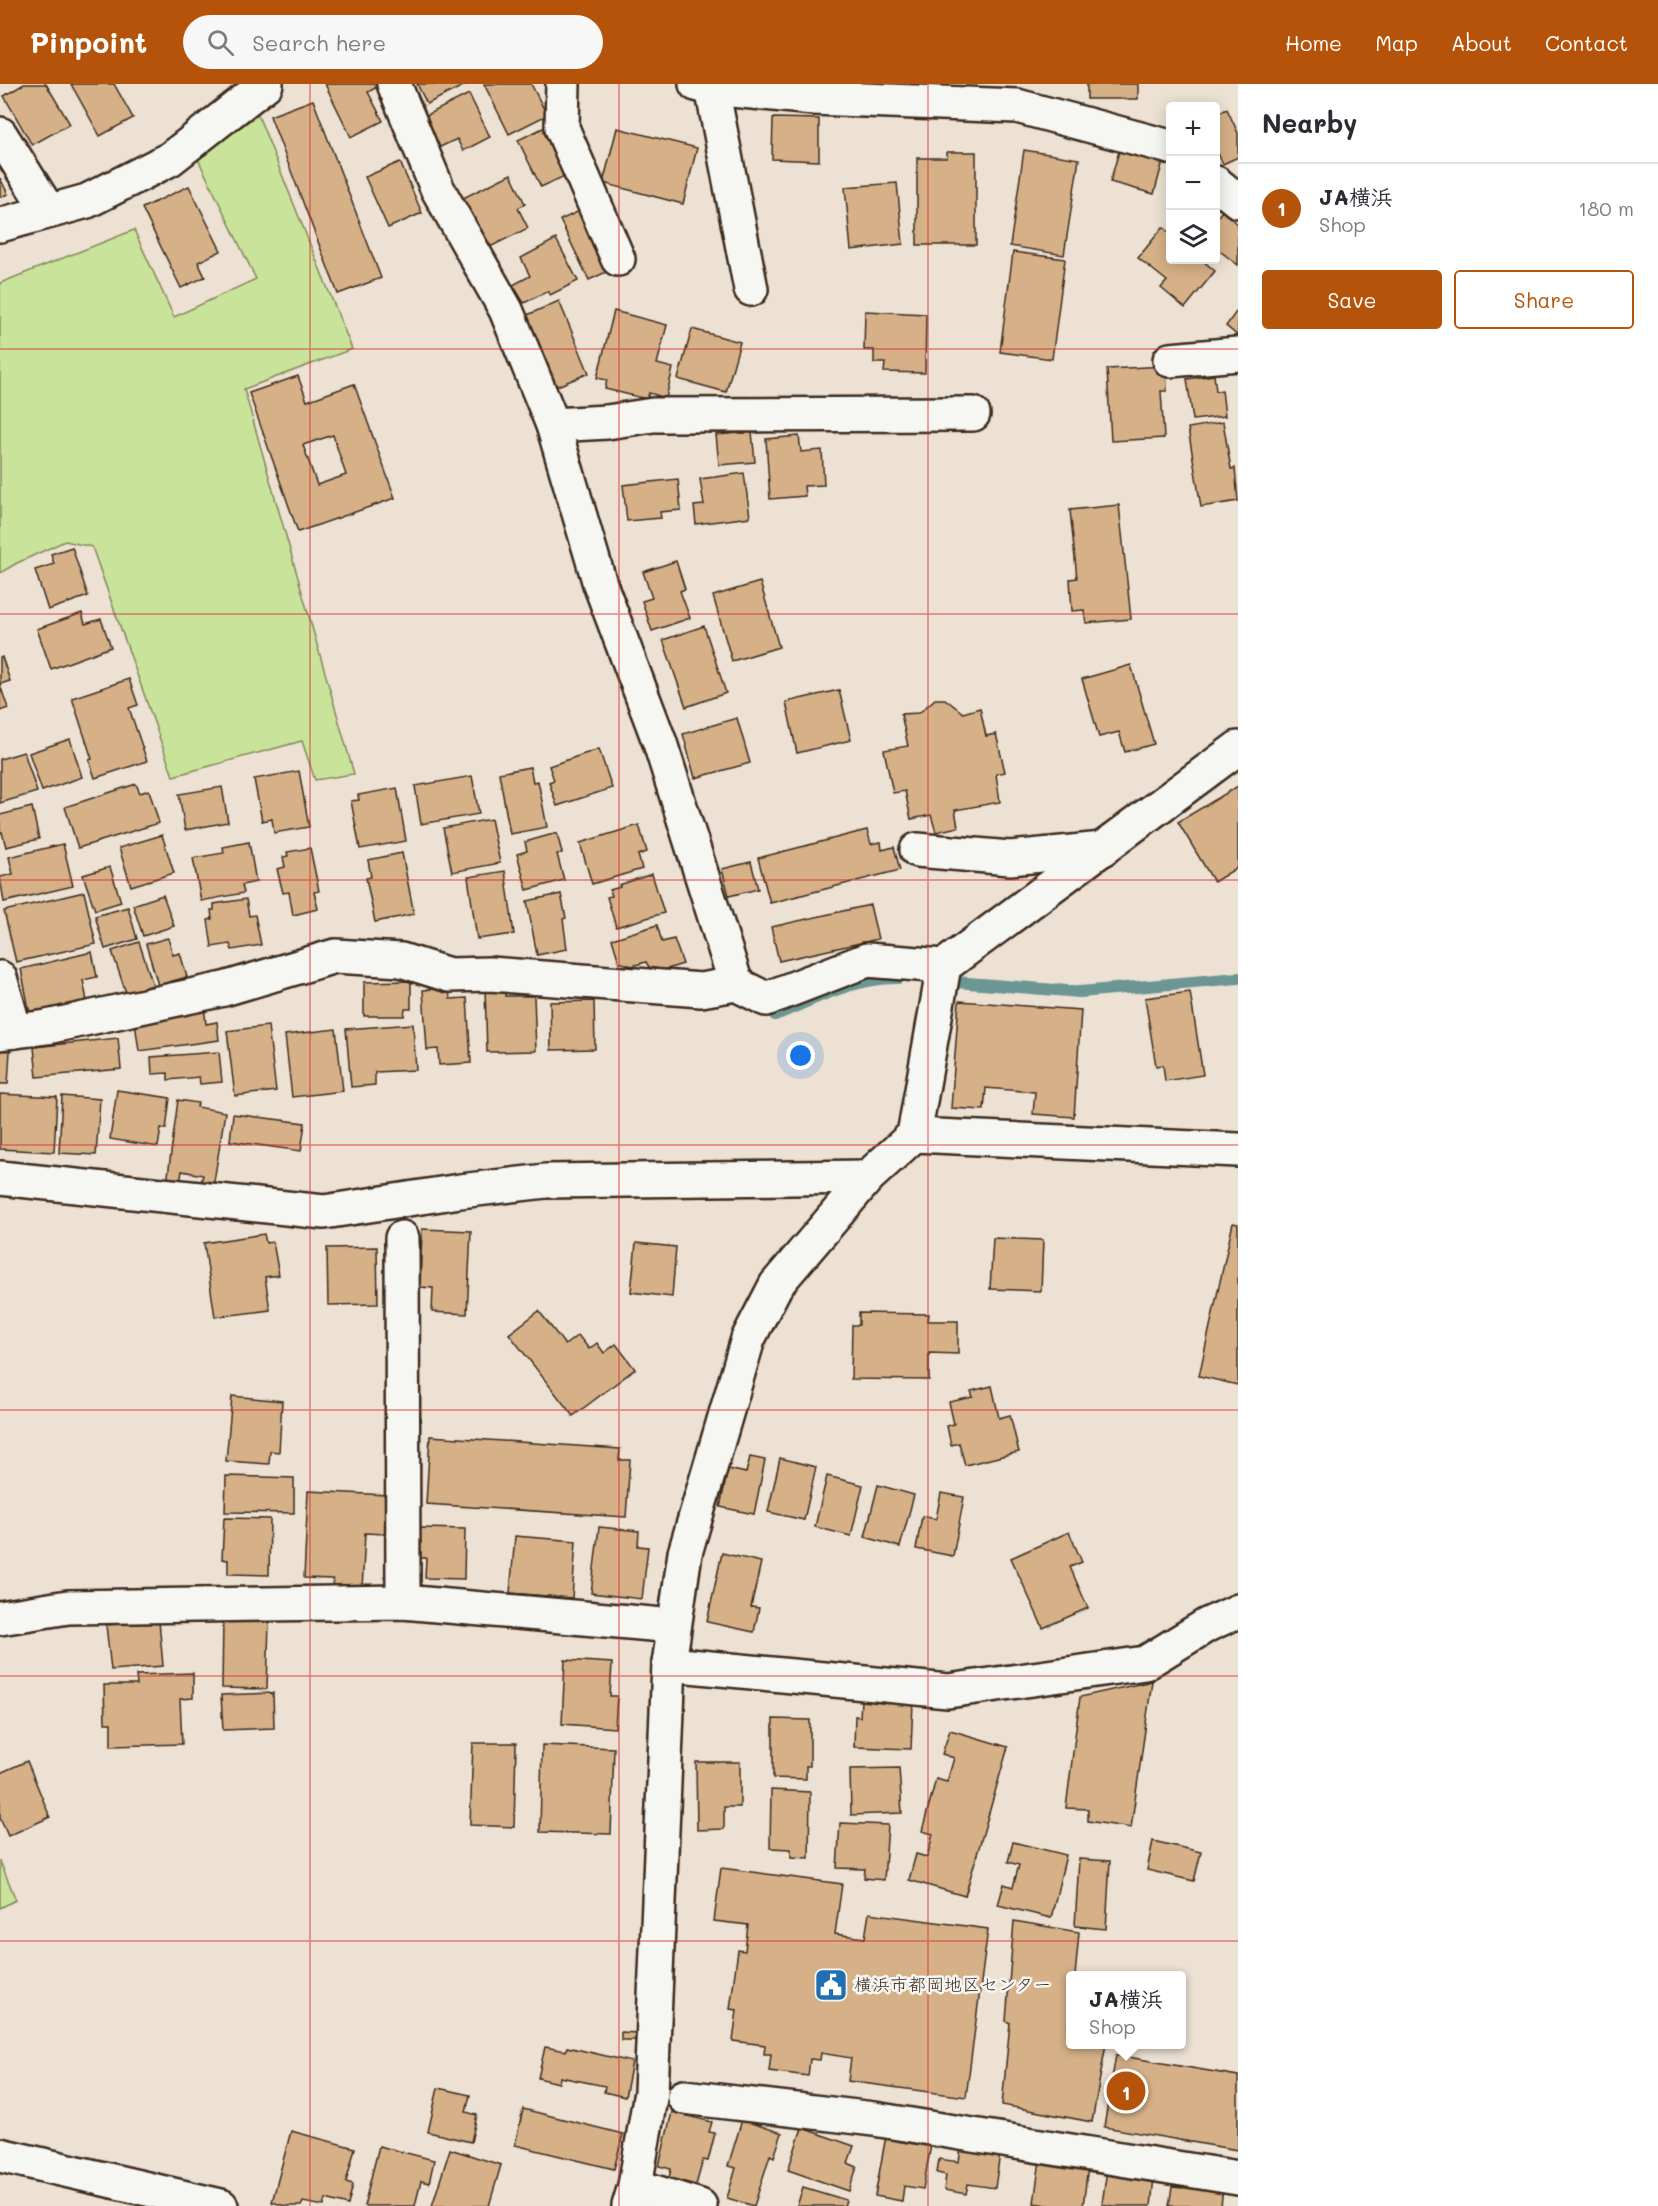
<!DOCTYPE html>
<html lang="en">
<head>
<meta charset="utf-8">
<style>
  body { margin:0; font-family:Mali,"Klee One",sans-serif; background:#f7f7f7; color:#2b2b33 }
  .controls { position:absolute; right:18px; top:18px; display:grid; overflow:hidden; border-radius:6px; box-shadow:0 3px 15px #0003 }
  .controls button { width:54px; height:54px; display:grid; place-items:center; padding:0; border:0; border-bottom:2px solid #e1e1e2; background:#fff; color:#2b2b33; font:30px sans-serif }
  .you { position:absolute; left:801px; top:972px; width:21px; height:21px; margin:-15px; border:4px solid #fff; border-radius:50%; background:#1a73e8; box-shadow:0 0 0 9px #1a73e833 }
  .badge { display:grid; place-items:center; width:39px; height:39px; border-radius:50%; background:#b45309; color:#fff; font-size:20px; font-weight:700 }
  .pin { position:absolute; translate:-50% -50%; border:3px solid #fff; box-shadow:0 2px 6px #0006 }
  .popup { position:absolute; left:1066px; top:1887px; width:120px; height:78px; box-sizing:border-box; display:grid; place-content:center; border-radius:6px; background:#fff; filter:drop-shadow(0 2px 4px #0005); font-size:20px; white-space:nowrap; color:#7c7c81 }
  .popup b { font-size:22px; color:#2b2b33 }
  .popup::after { content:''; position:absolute; left:50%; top:100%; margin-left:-12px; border:12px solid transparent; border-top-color:#fff }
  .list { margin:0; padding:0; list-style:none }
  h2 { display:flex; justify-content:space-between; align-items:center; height:78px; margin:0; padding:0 24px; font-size:26px }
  h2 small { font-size:20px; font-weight:400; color:#7c7c81 }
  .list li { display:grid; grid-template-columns:39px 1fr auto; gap:18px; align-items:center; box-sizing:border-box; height:90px; padding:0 24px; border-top:2px solid #e1e1e2 }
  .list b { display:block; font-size:22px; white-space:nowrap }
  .list p { margin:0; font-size:20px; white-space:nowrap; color:#7c7c81 }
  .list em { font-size:20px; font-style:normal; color:#7c7c81 }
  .actions { display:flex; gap:12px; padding:18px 24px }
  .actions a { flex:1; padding:14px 0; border:2px solid #b45309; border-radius:6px; text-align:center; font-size:21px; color:#b45309 }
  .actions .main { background:#b45309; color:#fff }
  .icon { flex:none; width:33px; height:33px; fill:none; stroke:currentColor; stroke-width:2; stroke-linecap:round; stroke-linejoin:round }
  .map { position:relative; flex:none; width:1238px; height:2122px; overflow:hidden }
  header { display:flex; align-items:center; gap:36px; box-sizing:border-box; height:84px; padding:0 30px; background:#b45309; color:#fff }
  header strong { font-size:28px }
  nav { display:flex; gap:33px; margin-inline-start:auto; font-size:21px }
  .search { width:420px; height:54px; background:#f7f7f7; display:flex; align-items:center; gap:15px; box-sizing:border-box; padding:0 21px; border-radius:33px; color:#7c7c81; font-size:22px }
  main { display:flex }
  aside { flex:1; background:#fff }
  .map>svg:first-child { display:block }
  .green { fill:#c9e49a; stroke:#82875c; stroke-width:1.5 }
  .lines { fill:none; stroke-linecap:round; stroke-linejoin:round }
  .stream { stroke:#6c9694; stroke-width:12 }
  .building { fill:#d6b188; stroke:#3b2a1e; stroke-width:1.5; fill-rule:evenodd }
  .minor-casing { stroke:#3b2a1e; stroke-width:38 }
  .minor { stroke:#f6f6f2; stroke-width:33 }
  .grid { fill:none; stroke:#d62828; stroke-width:1.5; stroke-opacity:0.55 }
  .labels { text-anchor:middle; stroke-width:5; stroke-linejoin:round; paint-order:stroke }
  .poi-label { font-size:18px; fill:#3b2a1e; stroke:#f6f6f2; text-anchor:start }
</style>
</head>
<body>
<header>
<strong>Pinpoint</strong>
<div class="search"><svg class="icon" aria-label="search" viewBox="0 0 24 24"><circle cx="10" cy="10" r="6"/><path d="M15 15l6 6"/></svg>Search here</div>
<nav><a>Home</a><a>Map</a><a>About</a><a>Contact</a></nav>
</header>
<main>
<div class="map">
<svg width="1238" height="2122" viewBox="0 0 1238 2122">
  <rect width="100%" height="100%" fill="#ece1d2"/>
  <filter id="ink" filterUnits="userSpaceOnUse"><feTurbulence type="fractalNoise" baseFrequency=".0167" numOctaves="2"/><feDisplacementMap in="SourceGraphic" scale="12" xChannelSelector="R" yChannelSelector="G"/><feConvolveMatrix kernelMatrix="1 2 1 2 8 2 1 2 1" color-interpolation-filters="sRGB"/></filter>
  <g filter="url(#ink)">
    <!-- green -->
    <g class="green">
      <path d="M258,31L352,265L244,305L354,690L315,696L302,657L173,692L92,463L65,457L17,479L0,489V199L134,146L174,233L256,195L197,73Z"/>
      <path d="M0,1777L16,1816L0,1824Z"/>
    </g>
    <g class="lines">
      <!-- stream -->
      <g class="stream">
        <path d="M943,897L1080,908L1238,894"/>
        <path d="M775,931C815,915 855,893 899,894"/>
      </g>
    </g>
    <!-- building -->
    <g class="building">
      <path d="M24,0H46L70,40L32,61L4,12Z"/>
      <path d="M71,0H114L133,34L100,52Z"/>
      <path d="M325,0H378L379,2L368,8L383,37L351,53Z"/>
      <path d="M417,0H467L427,20Z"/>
      <path d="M484,0H531L547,31L509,50Z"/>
      <rect x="1087" y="0" width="51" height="15"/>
      <path d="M469,10L490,53L463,67L457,55L438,64L423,33Z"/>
      <path d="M313,16L381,194L338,210L270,32Z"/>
      <path d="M1227,25L1238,49V73L1223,80L1216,65V30Z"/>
      <path d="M773,34L819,35V77L772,75Z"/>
      <path d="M545,43L569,90L541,103L518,56Z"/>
      <path d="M617,44L697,64L683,120L603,99Z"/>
      <path d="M1120,64L1163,77L1154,110L1110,98Z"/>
      <path d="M1024,66L1079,75L1064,171L1010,162Z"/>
      <path d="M947,68H976V161H917V74H947Z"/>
      <path d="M400,78L422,129L388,144L365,93Z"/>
      <path d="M511,90L525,120L518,124L528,144L488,164L463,114Z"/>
      <path d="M0,94L8,110L0,113Z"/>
      <path d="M897,99L903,160L851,166L845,103Z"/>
      <path d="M189,102L221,167L198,178L205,193L181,204L142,124Z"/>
      <path d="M584,125L615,184L589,196L560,136Z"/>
      <path d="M1222,127L1238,140V181L1216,164V135Z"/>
      <path d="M1163,143L1170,149V176H1202L1215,187L1185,224L1161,204L1167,197L1138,174Z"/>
      <path d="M556,155L578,197L550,211L548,207L524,219L513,201L530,192L521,174Z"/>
      <path d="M1013,168L1065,175L1052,275L1000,268Z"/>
      <path d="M559,217L589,289L555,303L525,232Z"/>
      <path d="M1238,225V252L1226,242Z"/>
      <path d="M614,227L667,241L657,280L673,284L666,314L649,309L647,315L605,305L607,296L597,294Z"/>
      <path d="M865,227L926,230L925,289L884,288L885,279H874V266H864Z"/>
      <path d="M692,245L740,258L726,308L678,295Z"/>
      <path d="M1166,282L1167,307H1161L1164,354L1111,357L1107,285Z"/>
      <path d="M1214,291L1216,307L1222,306L1225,332L1193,336L1187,295Z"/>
      <path d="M298,292L307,317L354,300L395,414L298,448L249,309ZM333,351L346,391L317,401L303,361Z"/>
      <path d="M1223,338L1231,385L1235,384L1238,417L1201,423L1188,344Z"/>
      <path d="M752,348L755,378L719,381L716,351Z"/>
      <path d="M799,352L801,368L822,366L824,401L804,402L805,412L770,415L766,355Z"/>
      <path d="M744,389L750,433L696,440L694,422L704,421L700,395Z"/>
      <path d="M678,395L681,426L660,428L661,434L627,437L623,401Z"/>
      <path d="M1119,421L1131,535L1086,539L1084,526L1072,527L1070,495L1077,494L1070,426Z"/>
      <path d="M72,463L88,512L48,526L35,486L54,480L51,470Z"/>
      <path d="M676,477L685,505L680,507L690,534L652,547L642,517L652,514L643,488Z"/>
      <path d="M760,498L779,563L732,577L713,512Z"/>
      <path d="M82,529L85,540L101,535L111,563L51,585L37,545Z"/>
      <path d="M704,542L726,609L686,623L663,556Z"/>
      <path d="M2,573L10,597L0,600V574Z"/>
      <path d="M1131,581L1154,660L1125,668L1119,648L1099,653L1082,595Z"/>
      <path d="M129,595L138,621L129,624L147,677L95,694L89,676L92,675L72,614Z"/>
      <path d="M0,601L8,624L0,627Z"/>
      <path d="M839,606L851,656L797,669L786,618Z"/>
      <path d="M935,615H945L963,629L980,624L986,652L996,650L1005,688L996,690L1000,718L955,726L958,743L936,748L931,731L911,735L905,707L893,709L884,666L908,662L901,630L919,629Z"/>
      <path d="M737,634L750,679L695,694L683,650Z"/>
      <path d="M70,655L82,693L42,707L29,669Z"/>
      <path d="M599,665L612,704L557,722L549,698L554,696L549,682Z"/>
      <path d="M24,668L37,708L0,719V675Z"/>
      <path d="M530,683L533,698L538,697L547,743L510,750L499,689Z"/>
      <path d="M299,687L309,743L274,749L272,735L262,737L254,695Z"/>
      <path d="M472,692L479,730L421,740L415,702Z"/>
      <path d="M136,700L140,709L149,706L159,739L78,764L65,723Z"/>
      <path d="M1238,702V783L1214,798L1178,738Z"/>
      <path d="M222,703L228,738L185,746L179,710Z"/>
      <path d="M397,704L406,757L360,765L351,717L359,716L358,711Z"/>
      <path d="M32,723L39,755L6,763L2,748L0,749V731Z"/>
      <path d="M491,735L500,779L452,788L443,744Z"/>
      <path d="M639,741L647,768L638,771L642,785L592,800L580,759Z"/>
      <path d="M867,746L871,760L881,758L882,766L894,763L900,786L770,819L758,774Z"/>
      <path d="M557,749L562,769L557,770L564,796L527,806L517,770L527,767L525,758Z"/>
      <path d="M162,751L174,789L131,802L119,764Z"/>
      <path d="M249,758L256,798L242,801L244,809L201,817L193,774L224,769L223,763Z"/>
      <path d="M63,760L73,802L4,818L0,793L13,790L9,773Z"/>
      <path d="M310,764L319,807L314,808L318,825L293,831L289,808L283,809L277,785L285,783L283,773L288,772L287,768Z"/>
      <path d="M402,769L414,830L375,838L366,794L371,793L368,776Z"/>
      <path d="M751,778L758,805L729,812L722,785Z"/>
      <path d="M110,783L121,818L95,826L83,791Z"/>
      <path d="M505,787L514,850L477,855L468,793Z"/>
      <path d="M652,790L664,829L616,843L607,813L612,812L610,806L620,803L619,801Z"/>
      <path d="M84,808L96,860L16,878L4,827Z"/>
      <path d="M561,810L566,834L563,835L567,865L537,871L527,817Z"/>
      <path d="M163,811L174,842L143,852L133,821Z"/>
      <path d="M246,815L249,832L255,831L261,861L232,866L230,860L212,863L208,836L212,835L211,826H214V820Z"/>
      <path d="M870,821L878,855L779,877L771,843Z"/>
      <path d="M128,823L137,855L105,865L95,832Z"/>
      <path d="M657,841L662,858L674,855L683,880L664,886L649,883L646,878L632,882L619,878L612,855Z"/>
      <path d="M168,854L173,871L180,869L187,893L158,901L146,860Z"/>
      <path d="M139,858L153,901L126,909L112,867Z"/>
      <path d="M92,868L97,893L83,896L87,917L30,930L21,885Z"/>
      <path d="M411,897V925H405L404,932H364V898Z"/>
      <path d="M449,904L450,915L467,914L471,979L439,981L438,965L427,966L423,906Z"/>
      <path d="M505,904V912H534L536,967L487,968L485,905Z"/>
      <path d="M1190,908L1203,991L1165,997L1163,981L1156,982L1145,914Z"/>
      <path d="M594,917L595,965L551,966L550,918Z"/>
      <path d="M959,917L1081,926L1074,1033L1033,1030L1035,1008L986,1004L984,1026L951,1024Z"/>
      <path d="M204,922L206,940L217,938L219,956L139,967L135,939L167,935L166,927Z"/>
      <path d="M413,940L416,986L375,988V1001L351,1003L346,945Z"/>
      <path d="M268,942L276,1007L235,1012L227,947Z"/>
      <path d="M336,945L343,1007L292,1013L285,951Z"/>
      <path d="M118,954L121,985L37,993L34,963Z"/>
      <path d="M0,966L10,967L8,1000H0Z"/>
      <path d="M219,968L222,998L200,1000L199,993L168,996V989L152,990L151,973Z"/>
      <path d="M117,1006L170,1014L166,1045L161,1044L158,1063L110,1055Z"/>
      <path d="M0,1010L57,1013L54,1068L0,1065Z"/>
      <path d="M62,1012L100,1015L96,1071L59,1069Z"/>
      <path d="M178,1016L198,1019L197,1023L225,1028L213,1104L200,1102L203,1091L182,1087L180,1100L167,1099Z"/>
      <path d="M233,1030L305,1039L301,1067L230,1057Z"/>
      <path d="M1233,1139L1238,1140V1301L1199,1292Z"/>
      <path d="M422,1145L471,1147L467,1230L432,1228L433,1204L420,1203Z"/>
      <path d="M264,1150L266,1159L273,1158L279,1191L265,1193L270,1226L215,1233L204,1159Z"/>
      <path d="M993,1154L1043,1156L1041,1207L990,1205Z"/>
      <path d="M636,1159L676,1163L672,1213L631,1208Z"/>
      <path d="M377,1163L378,1220L328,1221L327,1164Z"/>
      <path d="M539,1227L565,1261L578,1251L589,1265L597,1259L604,1269L616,1260L635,1285L573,1332L509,1250Z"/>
      <path d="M859,1229L929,1230L928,1237H958V1270L929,1269V1296L851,1295L852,1241H859Z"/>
      <path d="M992,1302L999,1334L1010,1331L1019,1368L965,1381L959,1359L951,1361L947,1342L954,1340L949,1318L973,1313L971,1307Z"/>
      <path d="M232,1312L282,1317L279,1368L270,1367L269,1380L226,1377Z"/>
      <path d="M430,1352L620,1365L619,1376H630L626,1433L426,1420Z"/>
      <path d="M750,1373L765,1376L754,1430L720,1423L728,1385L746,1389Z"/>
      <path d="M780,1374L816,1383L804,1436L768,1428Z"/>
      <path d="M226,1392L294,1394V1429L225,1428Z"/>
      <path d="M827,1392L863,1401L851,1452L815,1443Z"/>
      <path d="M878,1401L914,1411L900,1463L865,1453Z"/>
      <path d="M308,1407L387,1411L385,1450L365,1449L362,1506L332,1505L333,1495L304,1494Z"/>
      <path d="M941,1409L964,1413L953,1472L916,1465L922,1432L936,1435Z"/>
      <path d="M224,1434L270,1435L269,1491L228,1490V1476L222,1475Z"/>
      <path d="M599,1443L639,1447L638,1462L648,1463L642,1515L591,1509Z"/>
      <path d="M418,1444L465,1445L464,1495L425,1494L426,1474H418Z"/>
      <path d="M1069,1448L1082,1478L1070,1483L1088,1524L1043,1544L1011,1474Z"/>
      <path d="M515,1452L576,1457L572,1514L510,1509Z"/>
      <path d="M722,1469L761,1478L751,1523L759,1524L754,1548L707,1538Z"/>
      <path d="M223,1536L269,1537L267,1605L222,1604Z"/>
      <path d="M159,1537L163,1582L111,1586L106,1541Z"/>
      <path d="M565,1576L612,1579L610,1612H617L615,1644L562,1640Z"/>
      <path d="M193,1589V1614L180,1615L182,1660L111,1662V1639H105L104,1601H137L136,1591Z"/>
      <path d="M1152,1597L1131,1744L1088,1737V1725L1066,1724L1080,1613Z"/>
      <path d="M273,1609L274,1644L223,1646L221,1611Z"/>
      <path d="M861,1616L913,1618L911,1665L854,1663L855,1632L860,1633Z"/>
      <path d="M773,1635L810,1636V1682H806V1695L773,1694Z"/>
      <path d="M950,1646L1008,1663L965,1812L909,1796L916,1770L927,1773L933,1750L922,1747L936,1695L947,1698L954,1674L942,1670Z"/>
      <path d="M473,1659H516L514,1743L470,1741Z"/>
      <path d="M542,1661L614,1664L611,1750L540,1748Z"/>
      <path d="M27,1677L50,1733L8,1752L0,1734V1689Z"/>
      <path d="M696,1678H740V1723H724V1745L697,1746Z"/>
      <path d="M899,1684L902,1729L851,1731L850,1685Z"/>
      <path d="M771,1706L810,1708L809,1774L791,1773V1765L770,1764Z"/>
      <path d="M840,1739L888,1741L884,1796L864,1794L865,1785L837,1784Z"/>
      <path d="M1153,1757L1201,1768L1194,1797L1147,1786Z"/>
      <path d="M1013,1758L1066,1771L1051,1834L998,1821L1004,1800L1013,1803L1019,1781L1008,1778Z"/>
      <path d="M1079,1775L1110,1777L1106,1845L1075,1842Z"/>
      <path d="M721,1784L842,1800L835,1850L865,1854L869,1829L988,1845L966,2013L848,1997L851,1974L821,1969L820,1976L810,1975L808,1992L769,1987L771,1970H764L765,1961L733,1957L737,1926L730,1925L738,1866L745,1867L748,1841L714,1837Z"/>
      <path d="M1014,1837L1079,1848L1075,1892H1070L1068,1951L1070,1952V1960H1106L1092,2038L1002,2021L1010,1939L1006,1937Z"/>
      <path d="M621,1948L638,1949V1956H621Z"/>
      <path d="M545,1963L566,1967L567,1963L632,1978L625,2013L604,2008L605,2002L560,1993L559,1999L538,1994Z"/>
      <path d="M1116,1971L1238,1992V2066L1104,2043Z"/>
      <path d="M438,2004L470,2011L466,2028L477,2031L471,2058L428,2048Z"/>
      <path d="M523,2025L623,2050L614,2085L515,2061Z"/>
      <path d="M672,2028L712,2038L709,2048L715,2049L708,2077L703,2076L696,2101L669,2094L671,2085L659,2082Z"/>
      <path d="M742,2036L782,2049L774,2073L770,2071L754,2122L727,2114L736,2084L728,2082Z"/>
      <path d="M802,2044L854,2062L848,2079L857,2083L849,2107L788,2086Z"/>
      <path d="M291,2047L355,2064L346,2098L353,2100L348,2121L326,2115L324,2122L303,2118L301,2122H285L272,2118Z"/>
      <path d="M886,2052L931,2061L923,2105L904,2102L902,2117L875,2112Z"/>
      <path d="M379,2062L434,2076L429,2099L421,2097L415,2122H364Z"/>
      <path d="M961,2063L1000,2069L995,2104L968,2100L966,2110L944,2106L946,2091L937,2089L939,2075L959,2078Z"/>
      <path d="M450,2065L501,2081L489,2122H432Z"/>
      <path d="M1040,2076L1088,2083L1083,2122H1053L1034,2119Z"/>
      <path d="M1107,2086L1154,2093L1151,2122H1113L1102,2120Z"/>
      <path d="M1183,2098L1223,2103L1221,2122H1169L1172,2103L1182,2104Z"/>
      <path d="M803,2103L846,2116L844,2122H797Z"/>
    </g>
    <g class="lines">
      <!-- minor casing -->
      <g class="minor-casing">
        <g id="minor">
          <path d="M394,0L437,104L506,226L553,341L600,500L660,659L736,900L766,915L867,876L944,882"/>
          <path d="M563,0L562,44L618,175"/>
          <path d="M696,0L712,4L813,14L1017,22L1170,63"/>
          <path d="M712,4L751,205"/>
          <path d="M0,50L48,126"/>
          <path d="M1216,99L1238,117"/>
          <path d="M0,141L87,117L170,75L266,0"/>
          <path d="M1170,276L1238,270"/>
          <path d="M553,341L607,338L653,331L973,330"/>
          <path d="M917,766L1010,774L1103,765"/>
          <path d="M0,894L15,947"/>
          <path d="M0,949L47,943L224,905L335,872L401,876L449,891L490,890L701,906L736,900"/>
          <path d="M914,1051L1238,1066"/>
          <path d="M0,1094L324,1128L460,1107L546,1097L868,1093"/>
          <path d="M402,1154L403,1518"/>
          <path d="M0,1534L68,1523L403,1518L674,1542"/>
          <path d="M669,1580L948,1607L1145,1579L1207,1541L1238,1527"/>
          <path d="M684,2013L874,2035L1238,2094"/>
          <path d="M0,2071L221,2122"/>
          <path d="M635,2102L700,2122"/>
          <path d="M629,2122L635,2102L651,2008L669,1580L685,1469L748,1255L776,1201L868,1093L914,1051L944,882L1238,664"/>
        </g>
      </g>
      <!-- minor -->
      <use href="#minor" class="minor"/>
    </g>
  </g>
  <!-- grid -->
  <path class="grid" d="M310,0V2122M619,0V2122M928,0V2122M0,265H1238M0,530H1238M0,796H1238M0,1061H1238M0,1326H1238M0,1592H1238M0,1857H1238"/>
  <!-- icons -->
  <defs>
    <g id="civic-square" transform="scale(1.725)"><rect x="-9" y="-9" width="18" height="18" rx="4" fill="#1f6fb2" stroke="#f6f6f2"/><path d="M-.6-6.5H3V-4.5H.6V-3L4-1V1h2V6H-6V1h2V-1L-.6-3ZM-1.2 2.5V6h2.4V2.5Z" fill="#fff"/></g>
  </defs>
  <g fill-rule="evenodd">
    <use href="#civic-square" x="831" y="1901"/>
  </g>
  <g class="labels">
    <!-- poi labels -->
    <g class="poi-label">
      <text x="854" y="1907">横浜市都岡地区センター</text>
    </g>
  </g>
</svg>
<div class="controls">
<button>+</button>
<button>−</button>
<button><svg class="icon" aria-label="layers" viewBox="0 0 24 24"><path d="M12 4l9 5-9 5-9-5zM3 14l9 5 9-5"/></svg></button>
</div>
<div class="you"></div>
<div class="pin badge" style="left:1126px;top:2007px">1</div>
<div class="popup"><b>JA横浜</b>Shop</div>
</div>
<aside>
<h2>Nearby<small></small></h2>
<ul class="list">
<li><span class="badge">1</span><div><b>JA横浜</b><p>Shop</p></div><em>180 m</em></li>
</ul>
<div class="actions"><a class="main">Save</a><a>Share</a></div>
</aside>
</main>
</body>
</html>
